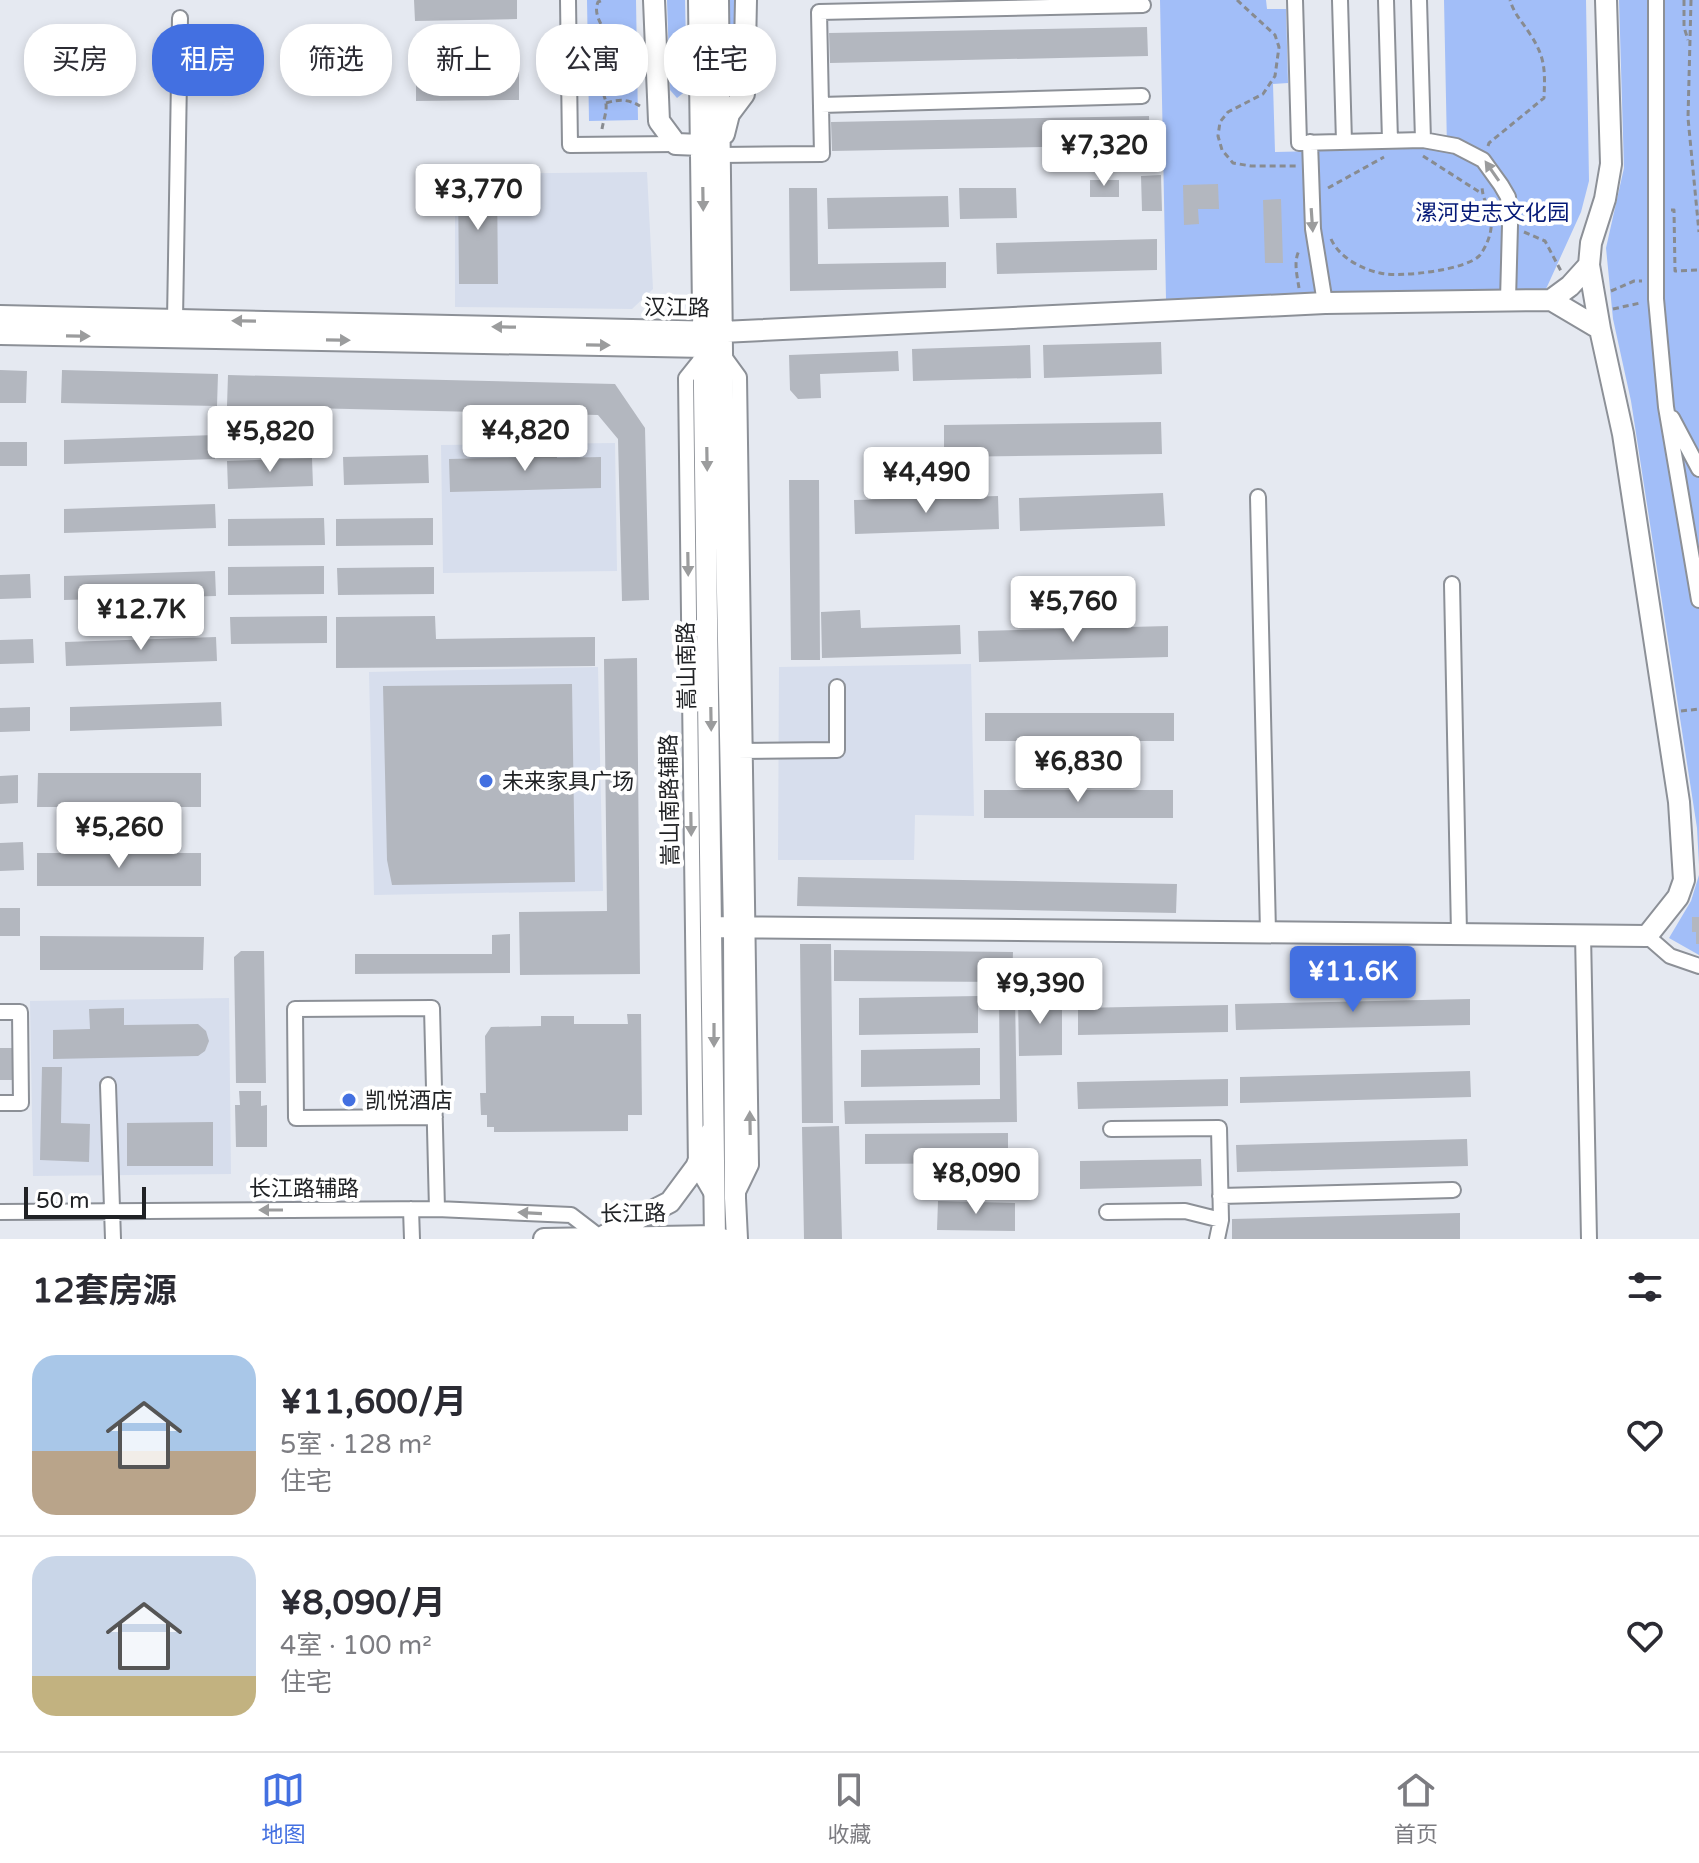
<!DOCTYPE html>
<html lang="zh">
<meta charset="utf-8">
<style>
:root{--surface:#fff;--page:#f2f2f3;--text:#2b2b33;--muted:#7c7c81;--line:#e1e1e2;--accent:#4370e1}
body{margin:0;font-family:"Varela Round","Noto Sans SC",sans-serif;background:var(--page);color:var(--text);height:100vh;display:flex;flex-direction:column;font-size:30px;white-space:nowrap}
*{box-sizing:border-box;margin:0}
p{font-size:26px;color:var(--muted)}
.icon{flex:none;width:44px;height:44px;fill:none;stroke:currentColor;stroke-width:2;stroke-linecap:round;stroke-linejoin:round}
.map{position:relative;height:1239px;overflow:hidden}
.sheet{display:flex;flex-direction:column;background:var(--surface);flex:1}
.sheet>*{flex:none}
.guide{position:absolute;left:24px;top:24px;width:800px;height:72px;display:flex;gap:16px}
.scale{position:absolute;left:24px;bottom:20px;width:122px;box-sizing:border-box;padding-left:8px;border:4px solid #202225;border-top:0;font-size:22px;line-height:28px;white-space:nowrap;color:#202225;-webkit-text-stroke:6px #fff;paint-order:stroke}
.price{position:absolute;translate:-50% -68px;padding:0 18px;border-radius:8px;background:#fff;color:#222;font-size:26px;line-height:52px;filter:drop-shadow(0 2px 4px #0008)}
.price::after{content:'';position:absolute;left:50%;top:48px;width:24px;height:18px;margin-left:-12px;background:inherit;clip-path:polygon(0 0,100% 0,50% 100%)}
.price.selected{background:var(--accent);color:#fff}
ul{padding:0;list-style:none}
li{display:flex;align-items:center;gap:24px;height:200px;padding:0 32px}
li+li{border-top:2px solid var(--line)}
li span{display:grid;place-items:center;flex:none;width:224px;height:160px;border-radius:24px;color:#555}
li>.icon{margin-inline-start:auto}
span .icon{width:96px;height:96px;fill:#fffc;stroke-width:1}
li b{font-size:34px}
h2{display:flex;justify-content:space-between;align-items:center;height:96px;padding:0 32px;font-size:34px}
.pill{padding:0 28px;border-radius:32px;background:var(--surface);box-shadow:0 4px 12px #0003;font-size:28px;line-height:72px}
.pill.selected{background:var(--accent);color:#fff}
.dock{display:flex;justify-content:space-around;align-items:center;height:112px;border-top:2px solid var(--line);background:var(--surface);font-size:22px;color:var(--muted)}
.dock a{display:grid;justify-items:center;gap:4px}
.dock .selected{color:var(--accent)}
.map>svg:first-child{display:block}
</style>
<div class="map">
<svg width="1699" height="1239" viewBox="0 0 1699 1239">
<rect width="100%" height="100%" fill="#e5e9f1"/>
<path fill="#d7deed" d="M 647,172 L 653,289 L 632,309 L 455,307 L 455,174 Z
M 615,443 L 617,571 L 443,573 L 441,445 Z
M 971,664 L 974,816 L 915,815 L 914,860 L 778,860 L 779,667 Z
M 598,667 L 603,891 L 374,895 L 369,672 Z
M 229,998 L 231,1174 L 33,1176 L 30,1001 Z"/>
<path fill="#a2bef8" d="M 587,0 L 636,0 L 638,120 L 589,121 Z
M 667,0 L 685,0 L 687,90 L 677,98 L 670,90 Z
M 728,0 L 735,0 L 736,85 L 732,92 L 728,90 Z
M 1160,0 L 1266,0 L 1267,9 L 1286,9 L 1288,83 L 1273,84 L 1275,152 L 1447,148 L 1444,0 L 1586,0 L 1589,181 L 1581,212 L 1546,289 L 1166,299 Z
M 1619,0 L 1699,0 L 1699,865 L 1697,828 L 1631,401 L 1613,319 L 1606,248 L 1624,168 Z
M 1699,875 L 1699,955 L 1669,938 L 1691,901 Z"/>
<path fill="#b3b7bf" d="M 414,0 L 517,0 L 517,19 L 415,21 Z
M 1147,27 L 1148,56 L 830,63 L 829,33 Z
M 519,72 L 519,100 L 416,101 L 416,74 Z
M 1149,116 L 1150,145 L 832,151 L 831,122 Z
M 1161,175 L 1162,211 L 1142,211 L 1141,176 Z
M 458,179 L 497,179 L 498,284 L 459,284 Z
M 1090,180 L 1119,180 L 1119,197 L 1090,197 Z
M 1218,184 L 1219,209 L 1198,209 L 1199,224 L 1184,225 L 1183,185 Z
M 789,188 L 817,188 L 818,264 L 946,262 L 946,288 L 790,291 Z
M 959,188 L 1016,188 L 1017,218 L 960,219 Z
M 948,196 L 949,227 L 828,229 L 827,198 Z
M 1281,199 L 1283,263 L 1265,263 L 1263,200 Z
M 1157,239 L 1157,270 L 997,274 L 996,243 Z
M 1161,342 L 1162,374 L 1044,378 L 1043,345 Z
M 1030,345 L 1031,378 L 913,381 L 912,349 Z
M 898,351 L 899,371 L 820,374 L 821,398 L 798,399 L 790,390 L 789,355 Z
M 0,370 L 27,371 L 26,403 L 0,403 Z
M 62,370 L 218,374 L 217,406 L 61,403 Z
M 228,375 L 615,384 L 645,428 L 649,600 L 622,601 L 618,439 L 598,415 L 227,406 Z
M 1161,422 L 1162,454 L 944,457 L 944,425 Z
M 215,435 L 215,459 L 64,464 L 64,440 Z
M 0,442 L 27,442 L 27,466 L 0,466 Z
M 557,448 L 557,458 L 601,457 L 601,488 L 450,492 L 449,459 L 531,457 L 531,449 Z
M 428,455 L 429,483 L 344,485 L 343,457 Z
M 312,458 L 313,486 L 228,489 L 227,461 Z
M 789,480 L 819,480 L 820,660 L 791,660 Z
M 1163,493 L 1165,526 L 1020,531 L 1019,498 Z
M 998,496 L 999,529 L 855,534 L 854,500 Z
M 215,504 L 216,528 L 64,533 L 64,509 Z
M 324,518 L 325,545 L 228,546 L 228,519 Z
M 433,518 L 433,545 L 336,546 L 336,519 Z
M 324,566 L 324,594 L 228,595 L 228,567 Z
M 434,567 L 434,594 L 338,595 L 337,568 Z
M 215,571 L 216,596 L 64,600 L 64,576 Z
M 30,574 L 31,598 L 0,599 L 0,575 Z
M 860,610 L 861,628 L 960,625 L 961,654 L 822,658 L 821,612 Z
M 327,616 L 327,643 L 231,644 L 230,617 Z
M 435,616 L 436,639 L 595,637 L 595,666 L 336,668 L 336,617 Z
M 1168,626 L 1168,657 L 979,662 L 978,631 Z
M 216,637 L 217,661 L 66,666 L 65,642 Z
M 33,639 L 34,663 L 0,664 L 0,640 Z
M 637,658 L 640,974 L 520,975 L 519,912 L 607,911 L 604,659 Z
M 572,684 L 575,882 L 392,885 L 387,860 L 383,686 Z
M 221,702 L 222,726 L 70,731 L 70,707 Z
M 30,707 L 30,731 L 0,732 L 0,708 Z
M 985,713 L 1174,713 L 1174,741 L 985,741 Z
M 38,773 L 201,773 L 201,807 L 37,807 Z
M 18,775 L 18,803 L 0,804 L 0,776 Z
M 984,790 L 1173,790 L 1173,818 L 984,818 Z
M 23,842 L 24,870 L 0,871 L 0,843 Z
M 37,853 L 201,853 L 201,886 L 37,886 Z
M 798,877 L 1177,884 L 1176,913 L 797,906 Z
M 0,908 L 20,908 L 20,936 L 0,936 Z
M 1692,917 L 1699,917 L 1699,944 L 1696,944 L 1696,932 L 1692,932 Z
M 510,934 L 510,973 L 355,974 L 355,954 L 492,954 L 492,935 Z
M 40,936 L 204,937 L 203,970 L 40,970 Z
M 800,944 L 831,944 L 833,1123 L 802,1123 Z
M 834,950 L 1013,952 L 1012,982 L 834,981 Z
M 241,951 L 264,951 L 266,1083 L 236,1083 L 234,957 Z
M 999,993 L 1015,993 L 1017,1122 L 845,1124 L 844,1101 L 1000,1099 Z
M 978,996 L 978,1033 L 859,1035 L 859,998 Z
M 1062,996 L 1062,1055 L 1019,1056 L 1018,997 Z
M 1470,999 L 1470,1025 L 1236,1030 L 1235,1004 Z
M 1228,1005 L 1228,1032 L 1078,1035 L 1078,1008 Z
M 124,1008 L 124,1025 L 198,1024 L 206,1031 L 209,1041 L 205,1051 L 198,1056 L 53,1059 L 53,1030 L 90,1029 L 89,1009 Z
M 627,1014 L 641,1014 L 642,1115 L 628,1115 L 628,1131 L 494,1132 L 494,1127 L 487,1127 L 487,1115 L 481,1115 L 480,1093 L 486,1093 L 485,1036 L 491,1027 L 541,1026 L 541,1016 L 574,1016 L 574,1024 L 628,1024 Z
M 0,1048 L 17,1048 L 17,1080 L 0,1080 Z
M 980,1048 L 980,1085 L 861,1087 L 861,1050 Z
M 42,1067 L 62,1067 L 61,1123 L 90,1124 L 89,1162 L 40,1160 Z
M 1470,1071 L 1471,1097 L 1240,1103 L 1240,1077 Z
M 1228,1079 L 1228,1106 L 1078,1109 L 1077,1082 Z
M 239,1091 L 261,1091 L 261,1106 L 267,1105 L 267,1147 L 236,1147 L 235,1105 L 240,1105 Z
M 213,1122 L 213,1166 L 127,1166 L 127,1123 Z
M 839,1126 L 842,1239 L 804,1239 L 802,1127 Z
M 1008,1133 L 1008,1163 L 865,1164 L 865,1134 Z
M 1467,1139 L 1468,1166 L 1237,1172 L 1236,1145 Z
M 1201,1159 L 1202,1186 L 1080,1189 L 1080,1161 Z
M 938,1201 L 1015,1203 L 1015,1231 L 937,1230 Z
M 1460,1213 L 1460,1239 L 1232,1239 L 1232,1219 Z"/>
<g fill="none" stroke-linecap="round" stroke-linejoin="round">
<g stroke="#8c9097" stroke-width="18">
<path id="street" d="M 568,0 L 570,145 L 676,144
M 1295,0 L 1299,143 L 1423,140 L 1419,0
M 1340,0 L 1344,142
M 1386,0 L 1390,140
M 1656,0 L 1656,299 L 1666,407 L 1699,600
M 821,105 L 1142,96
M 1423,140 L 1456,146 L 1483,160 L 1501,185 L 1508,197 L 1510,225 L 1508,300
M 1310,142 L 1313,229 L 1325,303
M 721,155 L 822,154 L 819,12 L 1143,5
M 175,320 L 180,18
M 706,353 L 686,378 L 696,1167 L 713,1196
M 723,355 L 739,377 L 751,1165 L 737,1194
M 1672,418 L 1699,469
M 1258,497 L 1268,932
M 1452,584 L 1459,933
M 735,751 L 837,750 L 837,687
M 1583,934 L 1589,1239
M 1647,936 L 1670,956 L 1699,966
M 0,1012 L 20,1012 L 21,1103 L 0,1103
M 108,1085 L 113,1239
M 435,1117 L 296,1118 L 295,1009 L 432,1008 L 437,1209
M 1111,1129 L 1219,1128 L 1221,1220 L 1217,1239
M 1220,1196 L 1453,1190
M 411,1209 L 412,1239
M 0,1212 L 437,1209 L 571,1215 L 601,1238
M 1107,1212 L 1185,1211 L 1221,1220"/>
</g>
<g stroke="#8c9097" stroke-width="24">
<path id="secondary" d="M 654,0 L 659,121 L 676,144 L 701,145
M 699,0 C 707,413 712,826 715,1239
M 718,0 L 722,352 L 734,927 L 735,1198 L 737,1239
M 724,134 L 729,114 L 744,94 L 746,0
M 1551,300 L 1600,329
M 0,316 L 722,332 L 1325,303 L 1551,300 L 1570,286 L 1589,265
M 0,334 L 706,347 L 713,340
M 713,927 L 1647,936 L 1678,897 L 1684,880 L 1679,802 L 1623,434 L 1600,329 L 1589,265 L 1591,243 L 1605,199 L 1611,164 L 1606,0
M 604,1236 L 670,1202 L 696,1167 L 711,1132
M 544,1239 L 715,1236 L 722,1239"/>
</g>
<path stroke="#888b90" stroke-width="3" stroke-dasharray="6 4" stroke-linecap="butt" d="M 1237,0 L 1275,35 L 1279,47 L 1275,76 L 1263,94 L 1228,112 L 1220,122 L 1218,136 L 1222,150 L 1233,163 L 1251,166 L 1296,166
M 1684,0 L 1684,27 L 1688,40
M 1691,0 L 1688,118 L 1699,232
M 583,37 L 593,37 L 610,45
M 606,103 C 619,99 628,99 640,106
M 602,129 C 603,122 607,112 606,104 C 605,93 597,85 600,73 C 603,63 611,55 609,43 C 606,28 592,17 598,2 L 603,0
M 1488,146 L 1489,143 L 1544,98 C 1545,72 1546,58 1530,34 C 1522,21 1515,16 1510,0
M 1423,156 L 1481,193
M 1328,188 L 1384,157
M 1671,210 L 1674,210 L 1675,271 L 1699,270
M 1524,232 L 1545,241 L 1561,271
M 1331,239 C 1339,257 1361,269 1380,273 C 1398,278 1468,270 1480,255 C 1488,244 1494,228 1490,215 C 1487,204 1482,197 1482,185
M 1299,288 C 1297,275 1293,260 1300,249
M 1611,291 L 1634,281 L 1642,281
M 1613,309 L 1640,303
M 1681,711 L 1699,709"/>
<use href="#street" stroke="#fff" stroke-width="14"/>
<use href="#secondary" stroke="#fff" stroke-width="20"/>
</g>
<defs><path id="oneway-solid" d="M-6-.8H1V-3.2L6.5 0L1 3.2V.8H-6Z" transform="scale(2)"/></defs>
<g fill="#9b9c9d">
<use href="#oneway-solid" transform="translate(1492 171) rotate(-125)"/>
<use href="#oneway-solid" transform="translate(703 199) rotate(89)"/>
<use href="#oneway-solid" transform="translate(1312 220) rotate(86)"/>
<use href="#oneway-solid" transform="translate(244 321) rotate(-179)"/>
<use href="#oneway-solid" transform="translate(504 327) rotate(-179)"/>
<use href="#oneway-solid" transform="translate(78 336) rotate(1)"/>
<use href="#oneway-solid" transform="translate(338 340) rotate(1)"/>
<use href="#oneway-solid" transform="translate(598 345) rotate(1)"/>
<use href="#oneway-solid" transform="translate(707 459) rotate(89)"/>
<use href="#oneway-solid" transform="translate(688 564) rotate(89)"/>
<use href="#oneway-solid" transform="translate(711 719) rotate(89)"/>
<use href="#oneway-solid" transform="translate(691 824) rotate(89)"/>
<use href="#oneway-solid" transform="translate(714 1035) rotate(90)"/>
<use href="#oneway-solid" transform="translate(750 1123) rotate(-91)"/>
<use href="#oneway-solid" transform="translate(271 1210) rotate(180)"/>
<use href="#oneway-solid" transform="translate(530 1213) rotate(-177)"/>
</g>
<g fill="#4370e1" stroke="#fff" stroke-width="3">
<circle cx="486" cy="781" r="8"/>
<circle cx="349" cy="1100" r="8"/>
</g>
<g text-anchor="middle" stroke-width="8" stroke-linejoin="round" paint-order="stroke">
<g font-size="22" fill="#051977" stroke="#fff">
<text x="1492" y="220">漯河史志文化园</text>
</g>
<g font-size="22" fill="#202225" stroke="#fff">
<text transform="translate(677 307) rotate(1)" y="8">汉江路</text>
<text transform="translate(686 666) rotate(-91)" y="8">嵩山南路</text>
<text transform="translate(669 800) rotate(-91)" y="8">嵩山南路辅路</text>
<text x="304" y="1196">长江路辅路</text>
<text transform="translate(633 1213) rotate(-1)" y="8">长江路</text>
</g>
<g font-size="22" fill="#202225" stroke="#fff" text-anchor="start">
<text x="502" y="789">未来家具广场</text>
<text x="365" y="1108">凯悦酒店</text>
</g>
</g>
</svg>
<div class="scale">50 m</div>
<b class="price" style="left:1104px;top:188px">¥7,320</b>
<b class="price" style="left:478px;top:232px">¥3,770</b>
<b class="price" style="left:525px;top:473px">¥4,820</b>
<b class="price" style="left:270px;top:474px">¥5,820</b>
<b class="price" style="left:926px;top:515px">¥4,490</b>
<b class="price" style="left:1073px;top:644px">¥5,760</b>
<b class="price" style="left:141px;top:652px">¥12.7K</b>
<b class="price" style="left:1078px;top:804px">¥6,830</b>
<b class="price" style="left:119px;top:870px">¥5,260</b>
<b class="price selected" style="left:1353px;top:1014px">¥11.6K</b>
<b class="price" style="left:1040px;top:1026px">¥9,390</b>
<b class="price" style="left:976px;top:1216px">¥8,090</b>
<div class="guide">
<a class="pill">买房</a>
<a class="pill selected">租房</a>
<a class="pill">筛选</a>
<a class="pill">新上</a>
<a class="pill">公寓</a>
<a class="pill">住宅</a>
</div>
</div>
<section class="sheet">
<h2>12套房源<svg class="icon" aria-label="filters" viewBox="0 0 24 24"><path d="M4 7h16M4 17h16"/><circle cx="9" cy="7" r="2"/><circle cx="15" cy="17" r="2"/></svg></h2>
<ul>
<li><span style="background:linear-gradient(#a9c7e8 60%,#b9a48a 0)"><svg class="icon" aria-label="home" viewBox="0 0 24 24"><path d="M3 11l9-7 9 7M6 9v11h12V9"/></svg></span><div><b>¥11,600/月</b><p>5室 · 128 m²</p><p>住宅</p></div><svg class="icon" aria-label="heart" viewBox="0 0 24 24"><path d="M12 20l-8-8c-3-5 5-10 8-4 3-6 11-1 8 4z"/></svg></li>
<li><span style="background:linear-gradient(#c9d6e8 75%,#c2b280 0)"><svg class="icon" aria-label="home" viewBox="0 0 24 24"><path d="M3 11l9-7 9 7M6 9v11h12V9"/></svg></span><div><b>¥8,090/月</b><p>4室 · 100 m²</p><p>住宅</p></div><svg class="icon" aria-label="heart" viewBox="0 0 24 24"><path d="M12 20l-8-8c-3-5 5-10 8-4 3-6 11-1 8 4z"/></svg></li>
</ul>
</section>
<nav class="dock">
<a class="selected"><svg class="icon" aria-label="map" viewBox="0 0 24 24"><path d="M3 6l6-2 6 2 6-2v14l-6 2-6-2-6 2zM9 4v14M15 6v14"/></svg>地图</a>
<a><svg class="icon" aria-label="saved" viewBox="0 0 24 24"><path d="M7 4h10v16l-5-4-5 4z"/></svg>收藏</a>
<a><svg class="icon" aria-label="home" viewBox="0 0 24 24"><path d="M3 11l9-7 9 7M6 9v11h12V9"/></svg>首页</a>
</nav>
